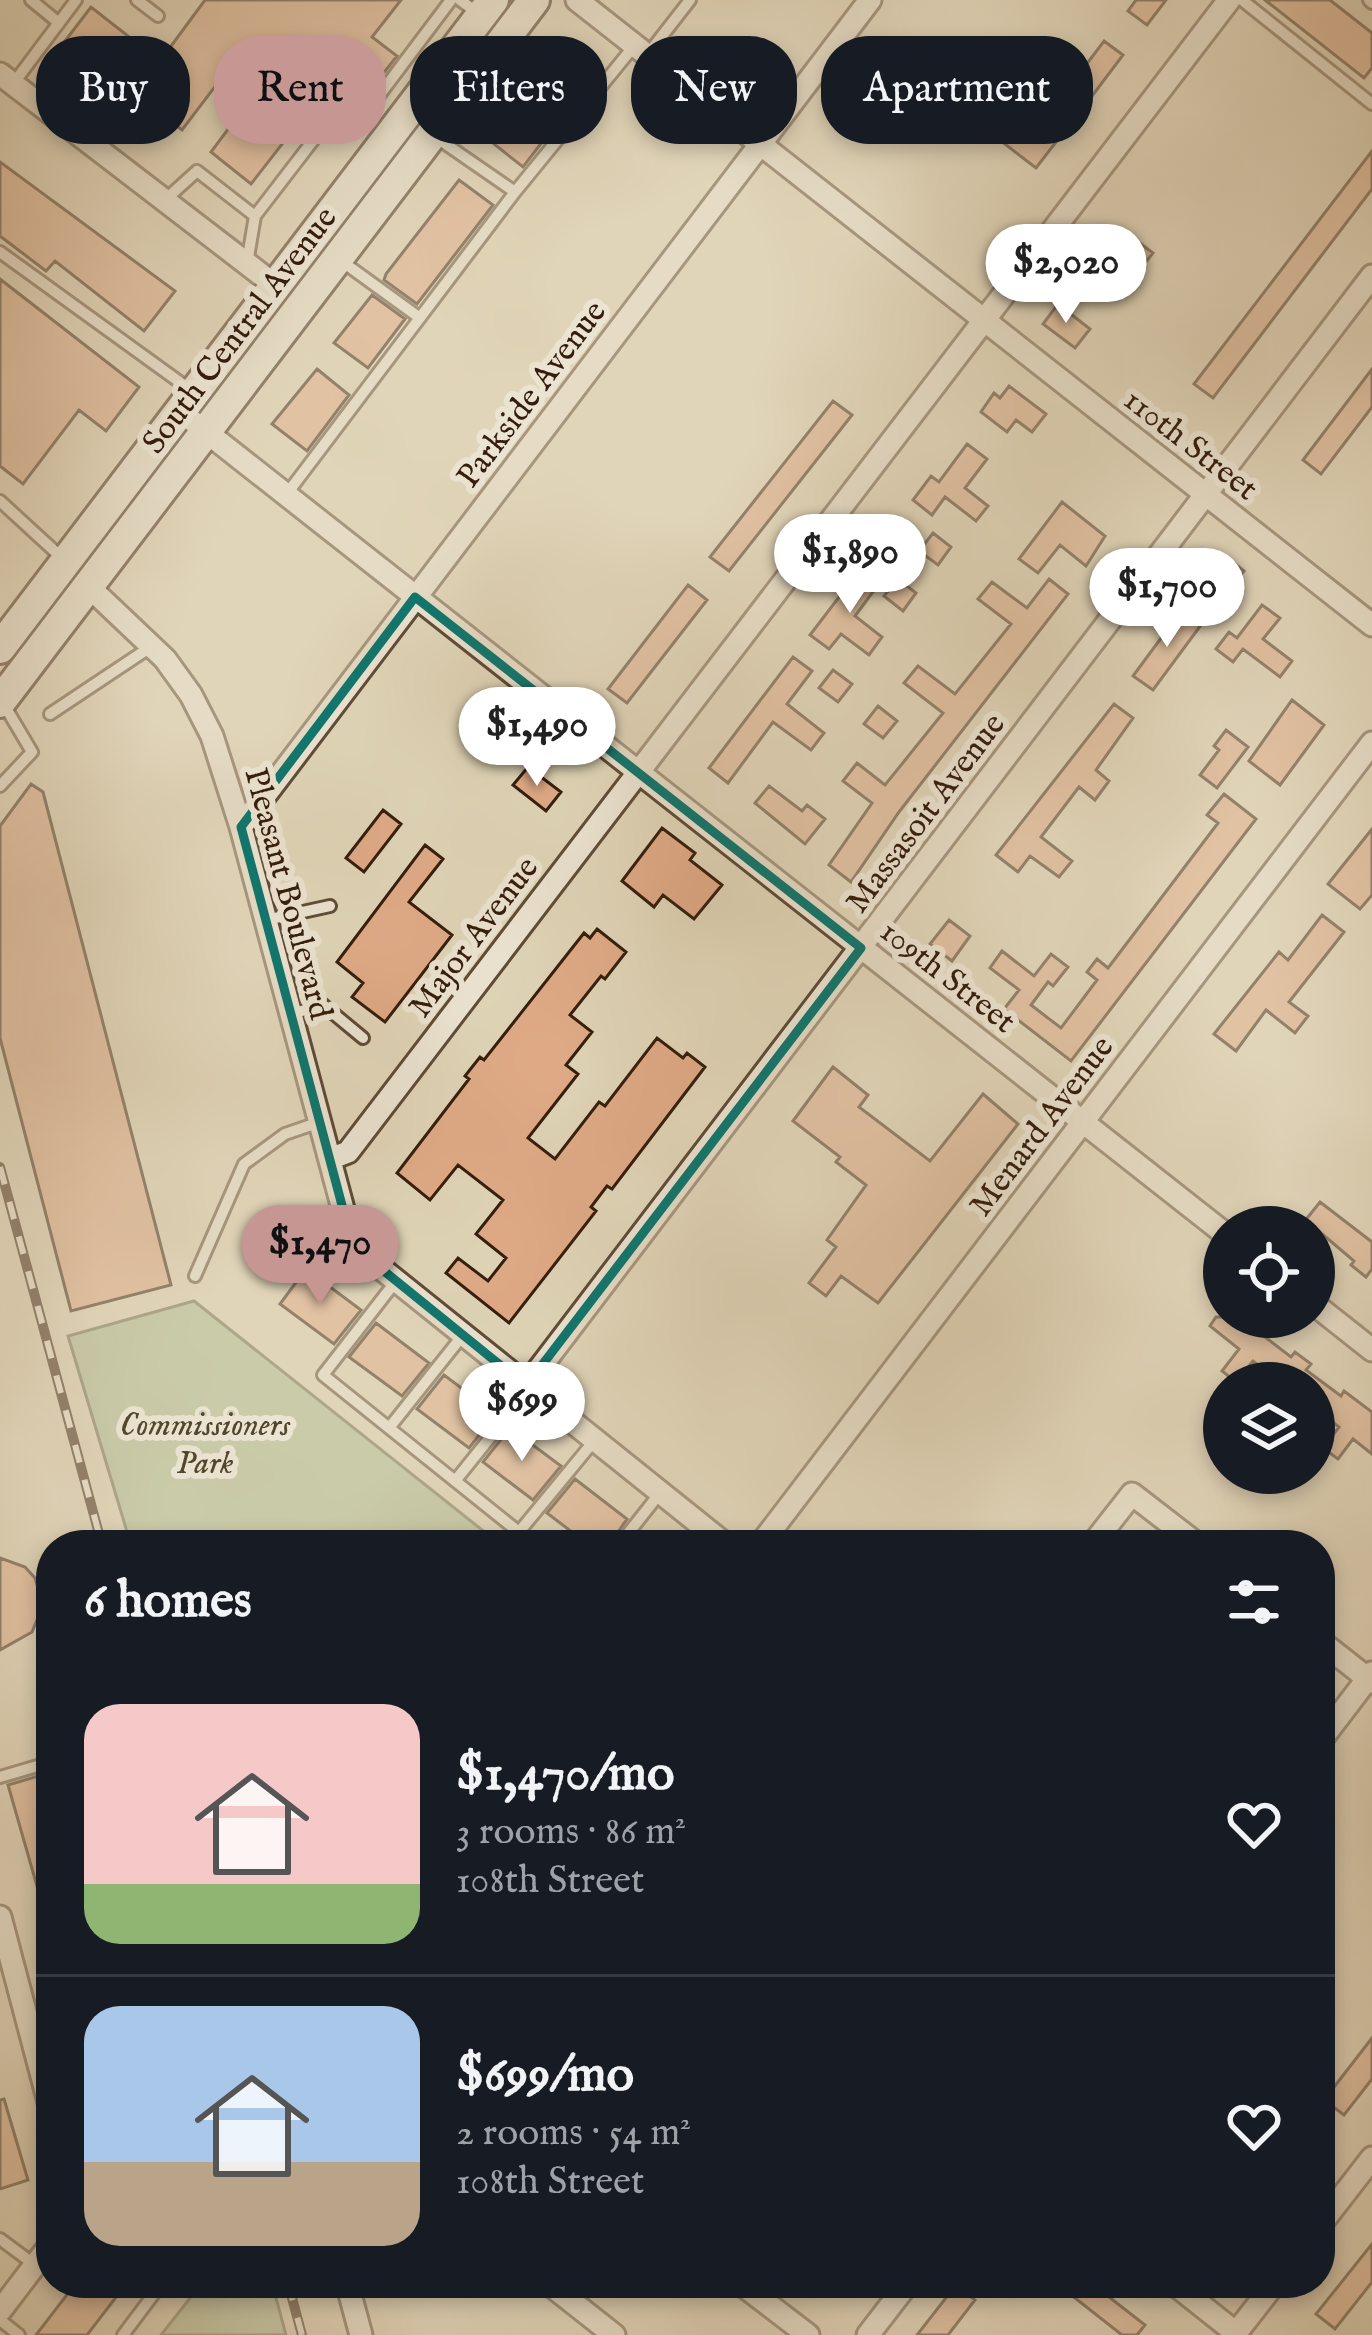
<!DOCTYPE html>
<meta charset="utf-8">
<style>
:root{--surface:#171b24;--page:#242831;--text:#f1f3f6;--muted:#9ea1a6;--line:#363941;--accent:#c59692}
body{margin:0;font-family:"IM FELL English",serif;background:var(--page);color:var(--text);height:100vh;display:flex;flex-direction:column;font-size:45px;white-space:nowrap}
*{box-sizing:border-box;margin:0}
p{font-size:39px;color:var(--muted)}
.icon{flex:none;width:66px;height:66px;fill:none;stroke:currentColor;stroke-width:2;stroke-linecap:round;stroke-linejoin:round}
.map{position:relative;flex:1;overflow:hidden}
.panel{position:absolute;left:36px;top:1530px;width:1299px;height:768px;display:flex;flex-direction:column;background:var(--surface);border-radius:48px;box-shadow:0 6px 18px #0003}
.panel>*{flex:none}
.hud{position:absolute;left:36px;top:36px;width:1302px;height:108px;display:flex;gap:24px}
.fabs{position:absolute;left:1203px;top:1206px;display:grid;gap:24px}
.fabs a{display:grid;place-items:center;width:132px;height:132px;border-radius:50%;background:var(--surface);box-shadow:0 6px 18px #0003;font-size:60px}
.price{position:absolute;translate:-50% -102px;padding:0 27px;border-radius:42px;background:#fff;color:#222;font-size:39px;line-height:78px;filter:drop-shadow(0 3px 6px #0008)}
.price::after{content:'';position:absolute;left:50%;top:72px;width:36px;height:27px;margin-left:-18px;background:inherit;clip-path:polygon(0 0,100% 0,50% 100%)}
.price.on{background:var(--accent);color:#111}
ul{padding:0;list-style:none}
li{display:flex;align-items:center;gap:36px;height:300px;padding:0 48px}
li+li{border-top:3px solid var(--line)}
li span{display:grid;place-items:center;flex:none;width:336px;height:240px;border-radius:36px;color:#555}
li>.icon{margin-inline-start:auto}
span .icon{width:144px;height:144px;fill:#fffc;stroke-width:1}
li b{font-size:51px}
h2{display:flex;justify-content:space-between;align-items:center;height:144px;padding:0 48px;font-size:51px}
.pill{padding:0 42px;border-radius:48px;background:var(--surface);box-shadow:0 6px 18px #0003;font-size:42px;line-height:108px}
.pill.on{background:var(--accent);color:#111}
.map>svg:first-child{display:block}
</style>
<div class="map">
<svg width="1372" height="2335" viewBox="0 0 1372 2335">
<rect width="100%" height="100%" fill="#e1d6b9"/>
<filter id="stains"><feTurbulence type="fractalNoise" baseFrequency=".00167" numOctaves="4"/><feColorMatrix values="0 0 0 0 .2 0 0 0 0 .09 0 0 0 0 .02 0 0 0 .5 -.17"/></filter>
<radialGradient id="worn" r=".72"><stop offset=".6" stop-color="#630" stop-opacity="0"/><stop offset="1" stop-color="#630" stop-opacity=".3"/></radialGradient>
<path fill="#adbf94" stroke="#706e50" stroke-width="3" d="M 194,1301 L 501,1545 L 131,1545 L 68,1336 Z
M 202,2283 L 272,2283 L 286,2335 L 161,2335 Z"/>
<path fill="#e1ab88" stroke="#341d0c" stroke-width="3" d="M 205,0 L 401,0 L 372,37 L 397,56 L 364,98 L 335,76 L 251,184 L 211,152 L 270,73 L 242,51 L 182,130 L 65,41 L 91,7 L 160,61 Z
M 1136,0 L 1166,0 L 1147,25 L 1128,11 Z
M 1265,0 L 1330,0 L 1372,33 L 1372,68 L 1364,78 Z
M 1104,41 L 1123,55 L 1080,112 L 1061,98 Z
M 561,46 L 596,72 L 523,167 L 489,140 Z
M 1012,126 L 1030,139 L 1038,129 L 1056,142 L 1036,168 L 1001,141 Z
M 1372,151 L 1372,189 L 1213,398 L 1194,384 Z
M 0,162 L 175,291 L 144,331 L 55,261 L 46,271 L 0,236 Z
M 459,180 L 493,205 L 417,304 L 384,280 L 386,274 Z
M 1121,229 L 1153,253 L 1117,298 L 1085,273 Z
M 0,279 L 139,387 L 106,431 L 79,410 L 23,484 L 0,466 Z
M 372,295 L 405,319 L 368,368 L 334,343 Z
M 1058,304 L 1090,329 L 1075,348 L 1043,324 Z
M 317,369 L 349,395 L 307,451 L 272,424 Z
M 1372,369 L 1372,407 L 1321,474 L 1303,460 Z
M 1009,386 L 1046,414 L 1032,432 L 1016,420 L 1007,432 L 981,412 L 994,393 L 1000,398 Z
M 833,401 L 852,415 L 729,571 L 710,557 Z
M 967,444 L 987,459 L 965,488 L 988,506 L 976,521 L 945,497 L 932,515 L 913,500 L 931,476 L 939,482 Z
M 1062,502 L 1105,536 L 1086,566 L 1060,545 L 1038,573 L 1019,559 Z
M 933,533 L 951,547 L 938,565 L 919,551 Z
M 1225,556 L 1244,571 L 1226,594 L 1207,580 Z
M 862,567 L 881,581 L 855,616 L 882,637 L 869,655 L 841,634 L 829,649 L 810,635 Z
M 898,579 L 916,593 L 903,611 L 884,596 Z
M 1049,579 L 1068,594 L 899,812 L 851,882 L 829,865 L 872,803 L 843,781 L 857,763 L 885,785 L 943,713 L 904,683 L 918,666 L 955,694 L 1011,624 L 978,599 L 992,582 L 1027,608 Z
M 688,585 L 707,600 L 627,703 L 608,689 Z
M 1262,605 L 1280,618 L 1263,639 L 1292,661 L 1280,677 L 1243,649 L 1233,662 L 1216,649 L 1229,632 L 1237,638 Z
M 1181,611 L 1201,625 L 1153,690 L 1133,676 Z
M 793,657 L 812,671 L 787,704 L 824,733 L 811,750 L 773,722 L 728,783 L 709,768 Z
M 833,670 L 852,684 L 838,702 L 819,688 Z
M 1292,700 L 1324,725 L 1280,785 L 1249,761 Z
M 1114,704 L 1133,718 L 1096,770 L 1109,781 L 1095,800 L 1079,787 L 1041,837 L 1072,861 L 1059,877 L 1030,856 L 1018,872 L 996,855 Z
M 878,706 L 897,721 L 883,738 L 864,724 Z
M 1226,730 L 1248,747 L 1217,788 L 1200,775 L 1219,750 L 1214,746 Z
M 528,767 L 561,792 L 546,811 L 513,785 Z
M 31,784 L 43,792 L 171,1285 L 71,1311 L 0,1038 L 0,826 Z
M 769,786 L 802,811 L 807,805 L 825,819 L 805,844 L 755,803 Z
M 1224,794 L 1256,819 L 1071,1061 L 1004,1009 L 1019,990 L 990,968 L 1002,951 L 1034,976 L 1051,954 L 1068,967 L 1053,986 L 1048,982 L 1031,1005 L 1061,1028 L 1097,980 L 1087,972 L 1097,959 L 1108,968 L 1218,823 L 1207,815 Z
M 383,810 L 401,824 L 364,872 L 346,858 Z
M 662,828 L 695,853 L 690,860 L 722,885 L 694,919 L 663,895 L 654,907 L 622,881 Z
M 1372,829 L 1372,895 L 1360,909 L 1328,884 Z
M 425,845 L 443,859 L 409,902 L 452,935 L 385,1022 L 352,997 L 363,983 L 337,962 Z
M 1322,915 L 1344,932 L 1289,1002 L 1308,1016 L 1295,1033 L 1266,1010 L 1236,1051 L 1214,1034 L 1279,952 L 1288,960 Z
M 949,920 L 970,936 L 952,961 L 930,944 Z
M 597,929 L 626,952 L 605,979 L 601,976 L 570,1015 L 592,1032 L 566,1065 L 578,1074 L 528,1138 L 555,1159 L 599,1102 L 605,1106 L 657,1038 L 683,1058 L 687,1053 L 705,1067 L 612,1189 L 607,1186 L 591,1207 L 596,1211 L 509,1323 L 446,1273 L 458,1258 L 488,1281 L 506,1258 L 476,1234 L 503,1200 L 458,1165 L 430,1200 L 397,1173 L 469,1079 L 465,1076 L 480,1057 L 484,1060 L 584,933 L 590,938 Z
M 833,1067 L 868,1095 L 859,1107 L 930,1161 L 983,1094 L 1018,1124 L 878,1303 L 841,1276 L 826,1296 L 809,1283 L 836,1247 L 827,1240 L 866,1185 L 836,1162 L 840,1157 L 793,1121 Z
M 1320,1202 L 1372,1242 L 1372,1269 L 1366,1277 L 1351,1265 L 1354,1261 L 1314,1227 L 1300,1227 Z
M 306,1269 L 361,1310 L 334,1344 L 280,1304 Z
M 1216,1317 L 1251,1317 L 1261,1325 L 1256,1330 L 1291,1357 L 1295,1352 L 1311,1364 L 1306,1370 L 1341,1396 L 1344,1391 L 1372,1412 L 1372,1454 L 1353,1439 L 1338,1459 L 1323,1448 L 1339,1427 L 1314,1408 L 1314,1383 L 1282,1383 L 1253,1361 L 1236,1382 L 1222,1371 L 1239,1349 L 1210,1326 Z
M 376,1323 L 429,1363 L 402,1396 L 349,1357 Z
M 444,1375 L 496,1414 L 469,1448 L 417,1409 Z
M 510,1428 L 561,1466 L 533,1500 L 483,1462 Z
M 575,1479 L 627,1519 L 609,1545 L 589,1545 L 547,1513 Z
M 0,1558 L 25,1567 L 35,1578 L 43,1605 L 32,1632 L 0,1650 Z
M 45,1774 L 51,1793 L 51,1921 L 47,1921 L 8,1785 Z
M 1372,2038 L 1372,2079 L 1344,2115 L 1324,2100 Z
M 4,2099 L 28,2180 L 0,2189 L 0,2100 Z
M 1372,2244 L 1372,2282 L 1335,2329 L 1316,2314 Z
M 76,2283 L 127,2283 L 87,2335 L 36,2335 Z
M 1056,2283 L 1091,2283 L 1145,2325 L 1137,2335 L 1122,2335 Z
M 956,2285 L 975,2300 L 948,2335 L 917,2335 Z"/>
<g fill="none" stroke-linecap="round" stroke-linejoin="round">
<g stroke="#5f4b37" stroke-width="16">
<path id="lane" d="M 31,0 L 59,23
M 137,0 L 158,16
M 460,0 L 479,14
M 1242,0 L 1372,104
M 1369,0 L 1372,3
M 648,54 L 690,0
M 13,84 L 76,0
M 375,101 L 451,0
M 515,192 L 634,46
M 165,200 L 197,171 L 255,216 L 247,263
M 255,216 L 338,108
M 0,252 L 192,391
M 340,260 L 420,318
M 286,495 L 515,192 L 434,136
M 0,501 L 61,557
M 50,714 L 152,646
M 0,786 L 32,752 L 3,703
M 266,920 L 330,906
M 290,1015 L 322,1004 L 363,1038
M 195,1276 L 244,1164 L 285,1134 L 320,1122
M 396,1281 L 323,1375 L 535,1545
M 389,1428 L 463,1335
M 455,1481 L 529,1389
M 519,1532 L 594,1441
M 619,1545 L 660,1493
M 0,1777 L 51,1762
M 0,2239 L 35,2265
M 0,2320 L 19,2335
M 123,2335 L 162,2283"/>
</g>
<g stroke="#5f4b37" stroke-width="27">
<path id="street" d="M 577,0 L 1372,625
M 0,74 L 276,286
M 195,423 L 1224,1233
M 88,586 L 165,659 L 191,695 L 212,736 L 241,827 L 347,1224 L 363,1254 L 726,1545
M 241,827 L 870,0
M 330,1159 L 348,1152 L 1229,0
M 1314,1304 L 1372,1350
M 526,1386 L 1372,276
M 760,1545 L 1372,743
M 1092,1545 L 1132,1494 L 1198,1545
M 1320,1641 L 1372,1682
M 1320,1741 L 1372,1673
M 0,1917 L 51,2110
M 1320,2225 L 1372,2158
M 347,2283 L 361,2335
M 548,2283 L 614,2335
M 740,2283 L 808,2335
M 1173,2283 L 1236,2333 L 1275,2283
M 0,2311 L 51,2244
M 868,2335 L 908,2283"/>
</g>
<g stroke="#341d0c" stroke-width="36">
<path id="secondary" d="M 0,648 L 493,0
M 0,702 L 534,0"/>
</g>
<use href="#lane" stroke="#ece4d2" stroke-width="10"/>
<use href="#street" stroke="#ece4d2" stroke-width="21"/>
<use href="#secondary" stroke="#ece4d2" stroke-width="30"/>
<g stroke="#341d0c" stroke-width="10">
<path id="rail" d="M 0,1167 L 102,1545
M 288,2283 L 302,2335"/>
</g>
<use href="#rail" stroke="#ece4d2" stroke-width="6" stroke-dasharray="18" stroke-linecap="butt"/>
</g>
<path d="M0 0H1372V2335H0ZM 415,597 L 861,948 L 526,1386 L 363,1254 L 347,1224 L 241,827 Z" fill="#e1d6b9" fill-opacity=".55" fill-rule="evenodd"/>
<path fill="none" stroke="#0f766e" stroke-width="9" stroke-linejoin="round" d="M 415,597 L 861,948 L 526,1386 L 363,1254 L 347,1224 L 241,827 Z"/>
<g text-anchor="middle" stroke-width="12" stroke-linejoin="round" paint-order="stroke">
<g font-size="33" fill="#341d0c" stroke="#ece4d2">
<text transform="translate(238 329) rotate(-53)" y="12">South Central Avenue</text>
<text transform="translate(530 393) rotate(-53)" y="12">Parkside Avenue</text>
<text transform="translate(1192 443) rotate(38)" y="12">110th Street</text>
<text transform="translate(924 812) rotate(-53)" y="12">Massasoit Avenue</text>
<text transform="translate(290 893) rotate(75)" y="12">Pleasant Boulevard</text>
<text transform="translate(472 936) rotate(-53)" y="12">Major Avenue</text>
<text transform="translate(949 975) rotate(38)" y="12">109th Street</text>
<text transform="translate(1040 1125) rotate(-53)" y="12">Menard Avenue</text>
</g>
<g font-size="33" font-style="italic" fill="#52462e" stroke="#ece4d2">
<text x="205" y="1435">Commissioners<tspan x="205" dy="38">Park</tspan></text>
</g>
</g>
<rect width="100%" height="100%" filter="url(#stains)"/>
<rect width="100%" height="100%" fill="url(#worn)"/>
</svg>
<div class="fabs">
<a><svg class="icon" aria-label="locate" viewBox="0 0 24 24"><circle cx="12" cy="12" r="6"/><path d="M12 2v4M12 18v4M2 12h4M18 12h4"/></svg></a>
<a><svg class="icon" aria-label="layers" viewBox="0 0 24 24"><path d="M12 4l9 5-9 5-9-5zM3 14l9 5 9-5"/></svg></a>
</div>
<b class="price" style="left:1066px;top:326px">$2,020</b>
<b class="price" style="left:850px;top:616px">$1,890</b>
<b class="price" style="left:1167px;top:650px">$1,700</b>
<b class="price" style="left:537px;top:789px">$1,490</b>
<b class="price on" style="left:320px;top:1307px">$1,470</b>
<b class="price" style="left:522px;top:1464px">$699</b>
<div class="hud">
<a class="pill">Buy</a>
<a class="pill on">Rent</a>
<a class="pill">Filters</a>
<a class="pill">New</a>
<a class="pill">Apartment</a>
</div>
<section class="panel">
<h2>6 homes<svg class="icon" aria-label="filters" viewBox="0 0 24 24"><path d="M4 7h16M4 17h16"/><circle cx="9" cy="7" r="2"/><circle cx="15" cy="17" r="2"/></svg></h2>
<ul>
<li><span style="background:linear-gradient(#f6c9c9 75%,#8fb573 0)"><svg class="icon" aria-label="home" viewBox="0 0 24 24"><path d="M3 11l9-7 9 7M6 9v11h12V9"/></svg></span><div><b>$1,470/mo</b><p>3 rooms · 86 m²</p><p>108th Street</p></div><svg class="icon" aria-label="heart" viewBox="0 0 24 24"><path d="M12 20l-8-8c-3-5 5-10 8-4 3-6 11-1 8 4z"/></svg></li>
<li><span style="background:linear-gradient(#a9c7e8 65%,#b9a48a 0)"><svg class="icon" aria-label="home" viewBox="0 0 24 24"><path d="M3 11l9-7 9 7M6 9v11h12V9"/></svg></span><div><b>$699/mo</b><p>2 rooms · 54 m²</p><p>108th Street</p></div><svg class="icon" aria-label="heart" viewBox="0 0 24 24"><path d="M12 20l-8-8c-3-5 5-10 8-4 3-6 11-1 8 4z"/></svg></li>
</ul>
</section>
</div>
